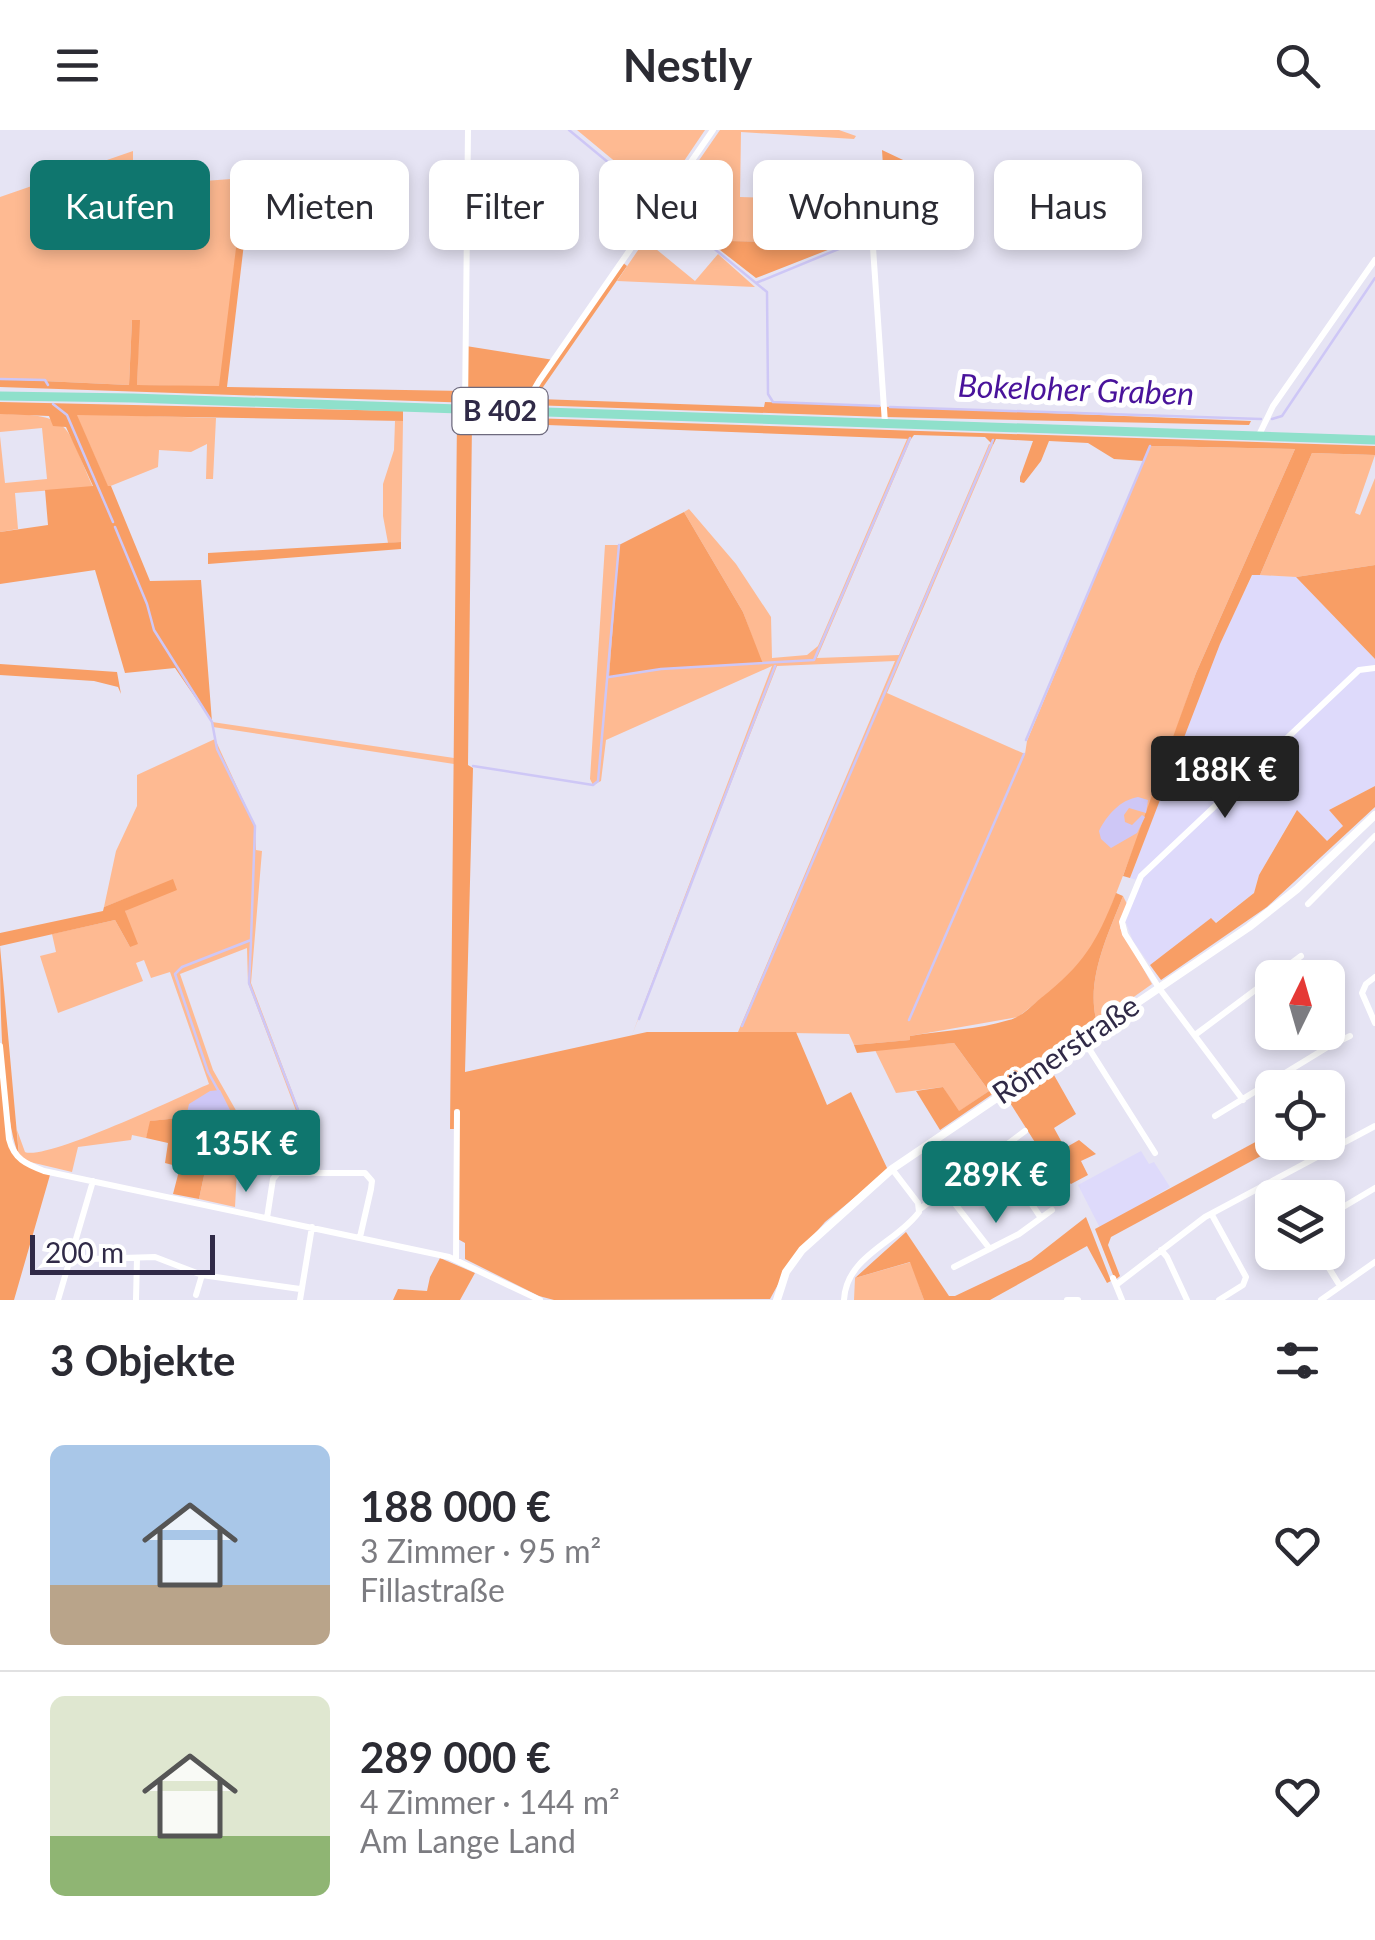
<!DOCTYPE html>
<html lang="de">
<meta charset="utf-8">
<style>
:root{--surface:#fff;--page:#f7f7f7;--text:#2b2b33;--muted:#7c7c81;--line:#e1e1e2;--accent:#0f766e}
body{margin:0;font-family:Lato,sans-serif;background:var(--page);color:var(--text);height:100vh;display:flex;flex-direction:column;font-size:38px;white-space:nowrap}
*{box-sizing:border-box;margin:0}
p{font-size:32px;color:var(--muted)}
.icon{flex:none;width:55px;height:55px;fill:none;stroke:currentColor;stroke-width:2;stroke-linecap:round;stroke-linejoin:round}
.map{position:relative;height:1170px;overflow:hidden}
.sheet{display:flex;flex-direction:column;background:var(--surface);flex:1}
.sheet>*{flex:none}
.guide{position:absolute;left:30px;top:30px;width:1315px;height:90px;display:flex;gap:20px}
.needle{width:65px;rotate:5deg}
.fabs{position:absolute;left:1255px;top:830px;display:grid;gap:20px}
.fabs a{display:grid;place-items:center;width:90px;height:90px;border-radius:15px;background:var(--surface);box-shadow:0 5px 15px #0003;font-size:50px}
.scale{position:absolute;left:30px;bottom:25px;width:185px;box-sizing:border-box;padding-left:10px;border:5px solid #302a47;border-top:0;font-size:28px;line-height:35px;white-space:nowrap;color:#302a47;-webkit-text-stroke:8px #fff;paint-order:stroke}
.price{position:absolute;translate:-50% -85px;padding:0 22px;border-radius:10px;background:var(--accent);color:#fff;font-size:32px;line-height:65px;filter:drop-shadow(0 2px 5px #0008)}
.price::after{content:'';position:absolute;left:50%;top:60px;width:30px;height:22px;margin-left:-15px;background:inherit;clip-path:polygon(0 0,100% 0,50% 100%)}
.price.active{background:#222;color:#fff}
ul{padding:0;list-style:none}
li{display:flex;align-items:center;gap:30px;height:250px;padding:0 50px}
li+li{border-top:2px solid var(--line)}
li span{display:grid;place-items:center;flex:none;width:280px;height:200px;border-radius:15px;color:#555}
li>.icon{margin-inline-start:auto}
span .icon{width:120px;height:120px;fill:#fffc;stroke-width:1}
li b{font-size:42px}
h2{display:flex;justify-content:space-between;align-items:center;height:120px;padding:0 50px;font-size:42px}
.tag{padding:0 35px;border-radius:15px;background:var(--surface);box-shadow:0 5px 15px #0003;font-size:35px;line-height:90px}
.tag.active{background:var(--accent);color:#fff}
header{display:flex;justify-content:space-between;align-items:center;height:130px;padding:0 50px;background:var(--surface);font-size:45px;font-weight:700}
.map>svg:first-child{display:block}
</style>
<header><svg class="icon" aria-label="menu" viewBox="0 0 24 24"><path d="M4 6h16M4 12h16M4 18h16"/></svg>Nestly<svg class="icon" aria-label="search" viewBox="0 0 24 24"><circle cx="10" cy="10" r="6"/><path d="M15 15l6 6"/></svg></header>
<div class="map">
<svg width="1375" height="1170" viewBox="0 0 1375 1170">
<rect width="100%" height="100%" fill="#e6e4f4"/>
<path fill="#dedafb" d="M 1253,444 L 1296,447 L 1375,529 L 1375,656 L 1329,680 L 1343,696 L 1326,712 L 1296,681 L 1259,745 L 1254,763 L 1215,793 L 1210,789 L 1150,835 L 1133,811 L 1125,790 L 1140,751 L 1130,748 L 1219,514 Z
M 1141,1021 L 1149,1034 L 1154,1032 L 1170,1057 L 1100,1098 L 1078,1055 Z"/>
<path fill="#feba92" d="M 577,0 L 705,0 L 659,68 Z
M 720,0 L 839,0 L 856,6 L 854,9 L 741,2 L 740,67 L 773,68 L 774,112 L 729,111 L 720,120 L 702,106 L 719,84 L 682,55 Z
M 133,21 L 133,42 L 140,43 L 140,55 L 201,63 L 204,51 L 245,48 L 220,257 L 137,255 L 139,190 L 132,190 L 129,255 L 0,249 L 0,67 Z
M 645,110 L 695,151 L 718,124 L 755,157 L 617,151 Z
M 0,284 C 74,284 65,295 93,357 L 15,363 L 18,399 L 0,402 L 0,306 L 5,353 L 47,349 L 42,298 L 0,302 Z
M 76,284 L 216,288 L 213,349 L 206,349 L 207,314 L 191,322 L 159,320 L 158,337 L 108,357 Z
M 395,291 L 403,291 L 401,412 L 388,413 L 383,386 L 383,354 L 394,320 Z
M 907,309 L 911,309 L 817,528 L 899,525 L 989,314 L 993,315 L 887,563 L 1025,624 L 1027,611 L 1150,316 L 1295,319 L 1196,543 L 1149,678 L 1099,808 L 1072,844 L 1018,887 L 910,906 L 911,910 L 854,915 L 849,904 L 738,902 L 895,531 L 777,536 L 632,905 L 772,536 L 606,610 L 601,651 L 593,655 L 590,649 L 605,415 L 619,415 L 609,547 L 661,539 L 762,534 L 743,482 L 684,382 L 689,379 L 736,434 L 771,487 L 772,528 L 807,525 L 818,516 Z
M 1312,323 L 1375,325 L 1355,383 L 1360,385 L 1375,348 L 1375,435 L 1296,447 L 1260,445 Z
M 212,592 L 454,628 L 454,634 L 213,597 Z
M 215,609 L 255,696 L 256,720 L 262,721 L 251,853 L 301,985 L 298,986 L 248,853 L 247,818 L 180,844 L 213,940 L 246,998 L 226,998 L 235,992 L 187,983 L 188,987 L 151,991 L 146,1008 L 132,1005 L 131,1010 L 78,1017 L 72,1042 L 30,1032 L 19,1026 L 17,1000 L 25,1022 C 46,1031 181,966 209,954 L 170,842 L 151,848 L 144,830 L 136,833 L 143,851 L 58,883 L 40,826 L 56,822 L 52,804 L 115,790 L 130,817 L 125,781 L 173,750 L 104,777 L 116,721 L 137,676 L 137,645 Z
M 1123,766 L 1127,774 L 1120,798 L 1152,854 L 1097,893 C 1085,850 1108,805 1123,766 Z
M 954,913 L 989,961 L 958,982 L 943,957 L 896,963 L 875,920 Z
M 238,1022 L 235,1077 L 199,1069 L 205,1041 Z
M 911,1132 L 924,1170 L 854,1170 L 855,1148 Z"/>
<path fill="#f89e65" d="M 882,20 L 920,38 L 925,82 L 756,148 L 720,120 L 729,111 L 774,112 L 774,91 L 886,84 Z
M 245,45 L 252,46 L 227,257 L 465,261 L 466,216 L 554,230 L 622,132 L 627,136 L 541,260 L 539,269 L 764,277 L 765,272 L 1251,291 L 1249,295 L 885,287 L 0,257 L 0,249 L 129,255 L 132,190 L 140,190 L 137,255 L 219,256 Z
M 0,272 L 403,281 L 403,291 L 77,285 L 108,356 L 111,356 L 150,451 L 201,450 L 212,592 L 175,538 L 125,543 L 95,440 L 0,454 L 0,402 L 48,395 L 45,360 L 93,356 L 66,297 L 53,296 L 49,286 L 0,284 Z
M 472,286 L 1375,316 L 1375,325 L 1312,323 L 1260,445 L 1252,445 L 1220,514 L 1130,748 L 1123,746 L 1196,543 L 1295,319 L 1151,316 L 1144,331 L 1114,329 L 1088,313 L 1049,311 L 1041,331 L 1024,353 L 1020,352 L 1020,347 L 1033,311 L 996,309 L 993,315 L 985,307 L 914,305 L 911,309 L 472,292 L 468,635 L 473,638 L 465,942 L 647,902 L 796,902 L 827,975 L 851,962 L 888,1040 L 825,1092 L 791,1131 L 770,1169 L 554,1170 L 539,1166 L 465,1129 L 465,1113 L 456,1108 L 456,999 L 450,999 L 457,287 Z
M 684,382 L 743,482 L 763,534 L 661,539 L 609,547 L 619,415 Z
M 401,412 L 401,419 L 208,434 L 208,423 Z
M 1375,435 L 1375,529 L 1296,447 Z
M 0,534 L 117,542 L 121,564 L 118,557 L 94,551 L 0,545 Z
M 1375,656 L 1375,677 L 1267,777 L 1161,850 L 1150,835 L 1211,788 L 1216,793 L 1254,763 L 1259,745 L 1297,680 L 1327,711 L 1343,696 L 1329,680 Z
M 173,749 L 177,760 L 125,781 L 138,814 L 130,817 L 115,790 L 0,816 L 19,1026 C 0,977 0,861 0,803 L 103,781 L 104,777 Z
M 1116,763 L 1123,766 C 1108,805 1085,850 1097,893 L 940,1000 L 916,961 L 943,957 L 959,981 L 989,961 L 954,913 L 857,923 L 854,915 L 910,910 L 910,906 C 943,900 977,900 1009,890 C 1022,887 1031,876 1041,868 C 1083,835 1097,812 1116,763 Z
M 0,928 L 11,1021 L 50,1045 L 14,1170 L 0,1170 Z
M 1050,938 L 1076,984 L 1054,998 L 1065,1018 L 1079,1010 L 1096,1024 L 1081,1031 L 1088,1045 L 1071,1054 L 1050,1036 L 1007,968 Z
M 188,987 L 190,992 L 240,998 L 237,1042 L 205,1041 L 199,1069 L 173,1064 L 180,1037 L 165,1033 L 168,1013 L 146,1008 L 150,991 Z
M 1272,1003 L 1272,1012 L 1285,1013 L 1111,1107 L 1108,1115 L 1120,1146 L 1115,1150 L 1095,1099 Z
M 1086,1087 L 1111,1151 L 1107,1153 L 1087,1116 L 990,1170 L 924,1170 L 910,1132 L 855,1148 L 906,1102 L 949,1166 L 955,1166 L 1031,1130 Z
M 440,1128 L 475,1143 L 460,1170 L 393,1170 L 398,1159 L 427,1161 L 430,1147 Z"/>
<path fill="#cec7f6" d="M 1138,667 L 1148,670 L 1146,683 L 1129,678 L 1124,685 L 1125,692 L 1132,695 L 1142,685 L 1145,687 L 1137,703 L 1111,718 L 1101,709 L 1099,701 C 1107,685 1120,670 1138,667 Z
M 220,960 L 236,992 L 226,998 L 194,997 L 187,983 L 189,974 L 210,961 Z"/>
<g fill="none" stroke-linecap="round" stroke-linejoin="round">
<path stroke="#cec7f6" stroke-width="2.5" d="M 569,0 L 655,71
M 667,80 L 767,162 L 768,264 L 773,272 L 879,276
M 875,104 L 925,85
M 756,153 L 868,107
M 0,249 L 45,250 L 48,255
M 53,274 L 67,285 L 113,392
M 890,277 L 1261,289
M 1272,289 L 1282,286 L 1375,148
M 115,397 L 147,474 L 154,500 L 212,592 L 217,619 L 255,696 L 251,810 L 182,837 L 175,844 L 208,942 L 218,960
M 609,547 L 661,539 L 814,530 L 910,308
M 1026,610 L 1150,316
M 473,636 L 593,655 L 598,651 L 619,415
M 251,811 L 249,853 L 300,985
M 639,889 L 775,536
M 909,890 L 1024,624
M 742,896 L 993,310"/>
<path stroke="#fff" stroke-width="6" d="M 872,103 L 885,293
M 465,279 L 468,0
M 528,282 L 532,263 L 539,251 L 713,0
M 1259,305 L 1273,276 L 1375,130
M 1308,774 L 1375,706
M 1375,847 L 1366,854 L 1362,863 L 1375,893
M 1312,902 L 1321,921
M 1195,905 L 1301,826
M 1083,909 L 1155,1023
M 0,916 L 9,1009 C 14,1029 26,1034 44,1041 L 449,1127 L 540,1170
M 1243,970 L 1159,858 L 1125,804 L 1122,792 L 1141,746 L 1359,540 L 1375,538
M 1215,986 L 1331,915 L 1350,906
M 997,1022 L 1041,1088
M 263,1039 L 277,1042
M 1276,1051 L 1286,1068
M 945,1061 L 990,1119
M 920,1079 L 1025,1001
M 1212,1085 L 1246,1147 L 1243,1155 L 1219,1170
M 1328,1086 L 1375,1058
M 267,1088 L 273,1049 L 278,1043 L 365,1043 L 372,1051 L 371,1059 L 360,1107
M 1161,1120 L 1167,1127 L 1187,1170
M 1319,1122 L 1340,1156
M 71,1126 L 90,1129 L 155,1127 L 202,1145 L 300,1159
M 456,1129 L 457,982
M 954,1137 L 1019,1104 L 1052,1080
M 1113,1148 L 1122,1170
M 1116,1155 L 1205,1087 L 1375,996
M 196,1165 L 202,1145
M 58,1170 L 93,1051
M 136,1170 L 137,1128
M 300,1170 L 312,1097
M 844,1170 C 846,1126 896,1113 919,1082 L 918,1073 L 892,1039
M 1067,1170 L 1078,1170
M 1321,1170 L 1375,1132"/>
<path stroke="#fff" stroke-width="8" d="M 777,1170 L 786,1142 L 802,1120 L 892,1039 L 1249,797 L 1297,759 L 1375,685"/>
<path stroke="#8fe0cb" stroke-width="9" d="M 0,266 L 133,268 L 1375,310"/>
</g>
<g text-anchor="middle" stroke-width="10" stroke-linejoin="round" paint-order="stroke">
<rect fill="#fff" stroke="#6e6a7e" stroke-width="2.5" x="452.5" y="258" width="95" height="46" rx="8"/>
<g font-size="28" font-weight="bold" fill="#302a47">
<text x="500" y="291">B 402</text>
</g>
<g font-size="30" fill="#302a47" stroke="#fff">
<text transform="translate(1066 920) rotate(-34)" y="10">Römerstraße</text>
</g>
<g font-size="32" font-style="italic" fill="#49139b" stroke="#fff">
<text transform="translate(1076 260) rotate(2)" y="11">Bokeloher Graben</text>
</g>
</g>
</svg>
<div class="fabs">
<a><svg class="needle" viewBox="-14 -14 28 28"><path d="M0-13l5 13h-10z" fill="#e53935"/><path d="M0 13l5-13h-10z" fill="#7c7c81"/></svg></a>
<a><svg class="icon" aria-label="locate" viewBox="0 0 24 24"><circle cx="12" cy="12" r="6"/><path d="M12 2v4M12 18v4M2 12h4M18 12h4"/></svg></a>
<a><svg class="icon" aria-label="layers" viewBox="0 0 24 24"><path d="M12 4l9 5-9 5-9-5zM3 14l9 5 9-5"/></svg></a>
</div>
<div class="scale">200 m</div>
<b class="price active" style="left:1225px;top:691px">188K €</b>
<b class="price" style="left:246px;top:1065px">135K €</b>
<b class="price" style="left:996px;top:1096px">289K €</b>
<div class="guide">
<a class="tag active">Kaufen</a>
<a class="tag">Mieten</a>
<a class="tag">Filter</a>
<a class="tag">Neu</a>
<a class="tag">Wohnung</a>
<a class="tag">Haus</a>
</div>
</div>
<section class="sheet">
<h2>3 Objekte<svg class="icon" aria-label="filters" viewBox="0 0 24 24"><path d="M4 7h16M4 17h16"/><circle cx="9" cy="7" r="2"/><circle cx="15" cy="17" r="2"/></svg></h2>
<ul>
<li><span style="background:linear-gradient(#a9c7e8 70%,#b9a48a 0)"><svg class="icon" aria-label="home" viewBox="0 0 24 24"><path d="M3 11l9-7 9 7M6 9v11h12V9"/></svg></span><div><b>188 000 €</b><p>3 Zimmer · 95 m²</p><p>Fillastraße</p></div><svg class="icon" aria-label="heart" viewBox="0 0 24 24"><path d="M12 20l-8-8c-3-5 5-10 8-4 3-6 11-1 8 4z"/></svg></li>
<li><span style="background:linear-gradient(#dfe7d0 70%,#8fb573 0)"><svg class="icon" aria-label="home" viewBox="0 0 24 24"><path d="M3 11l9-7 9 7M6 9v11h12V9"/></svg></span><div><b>289 000 €</b><p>4 Zimmer · 144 m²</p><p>Am Lange Land</p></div><svg class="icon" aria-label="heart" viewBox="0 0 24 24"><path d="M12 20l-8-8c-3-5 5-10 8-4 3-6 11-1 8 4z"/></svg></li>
</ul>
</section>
